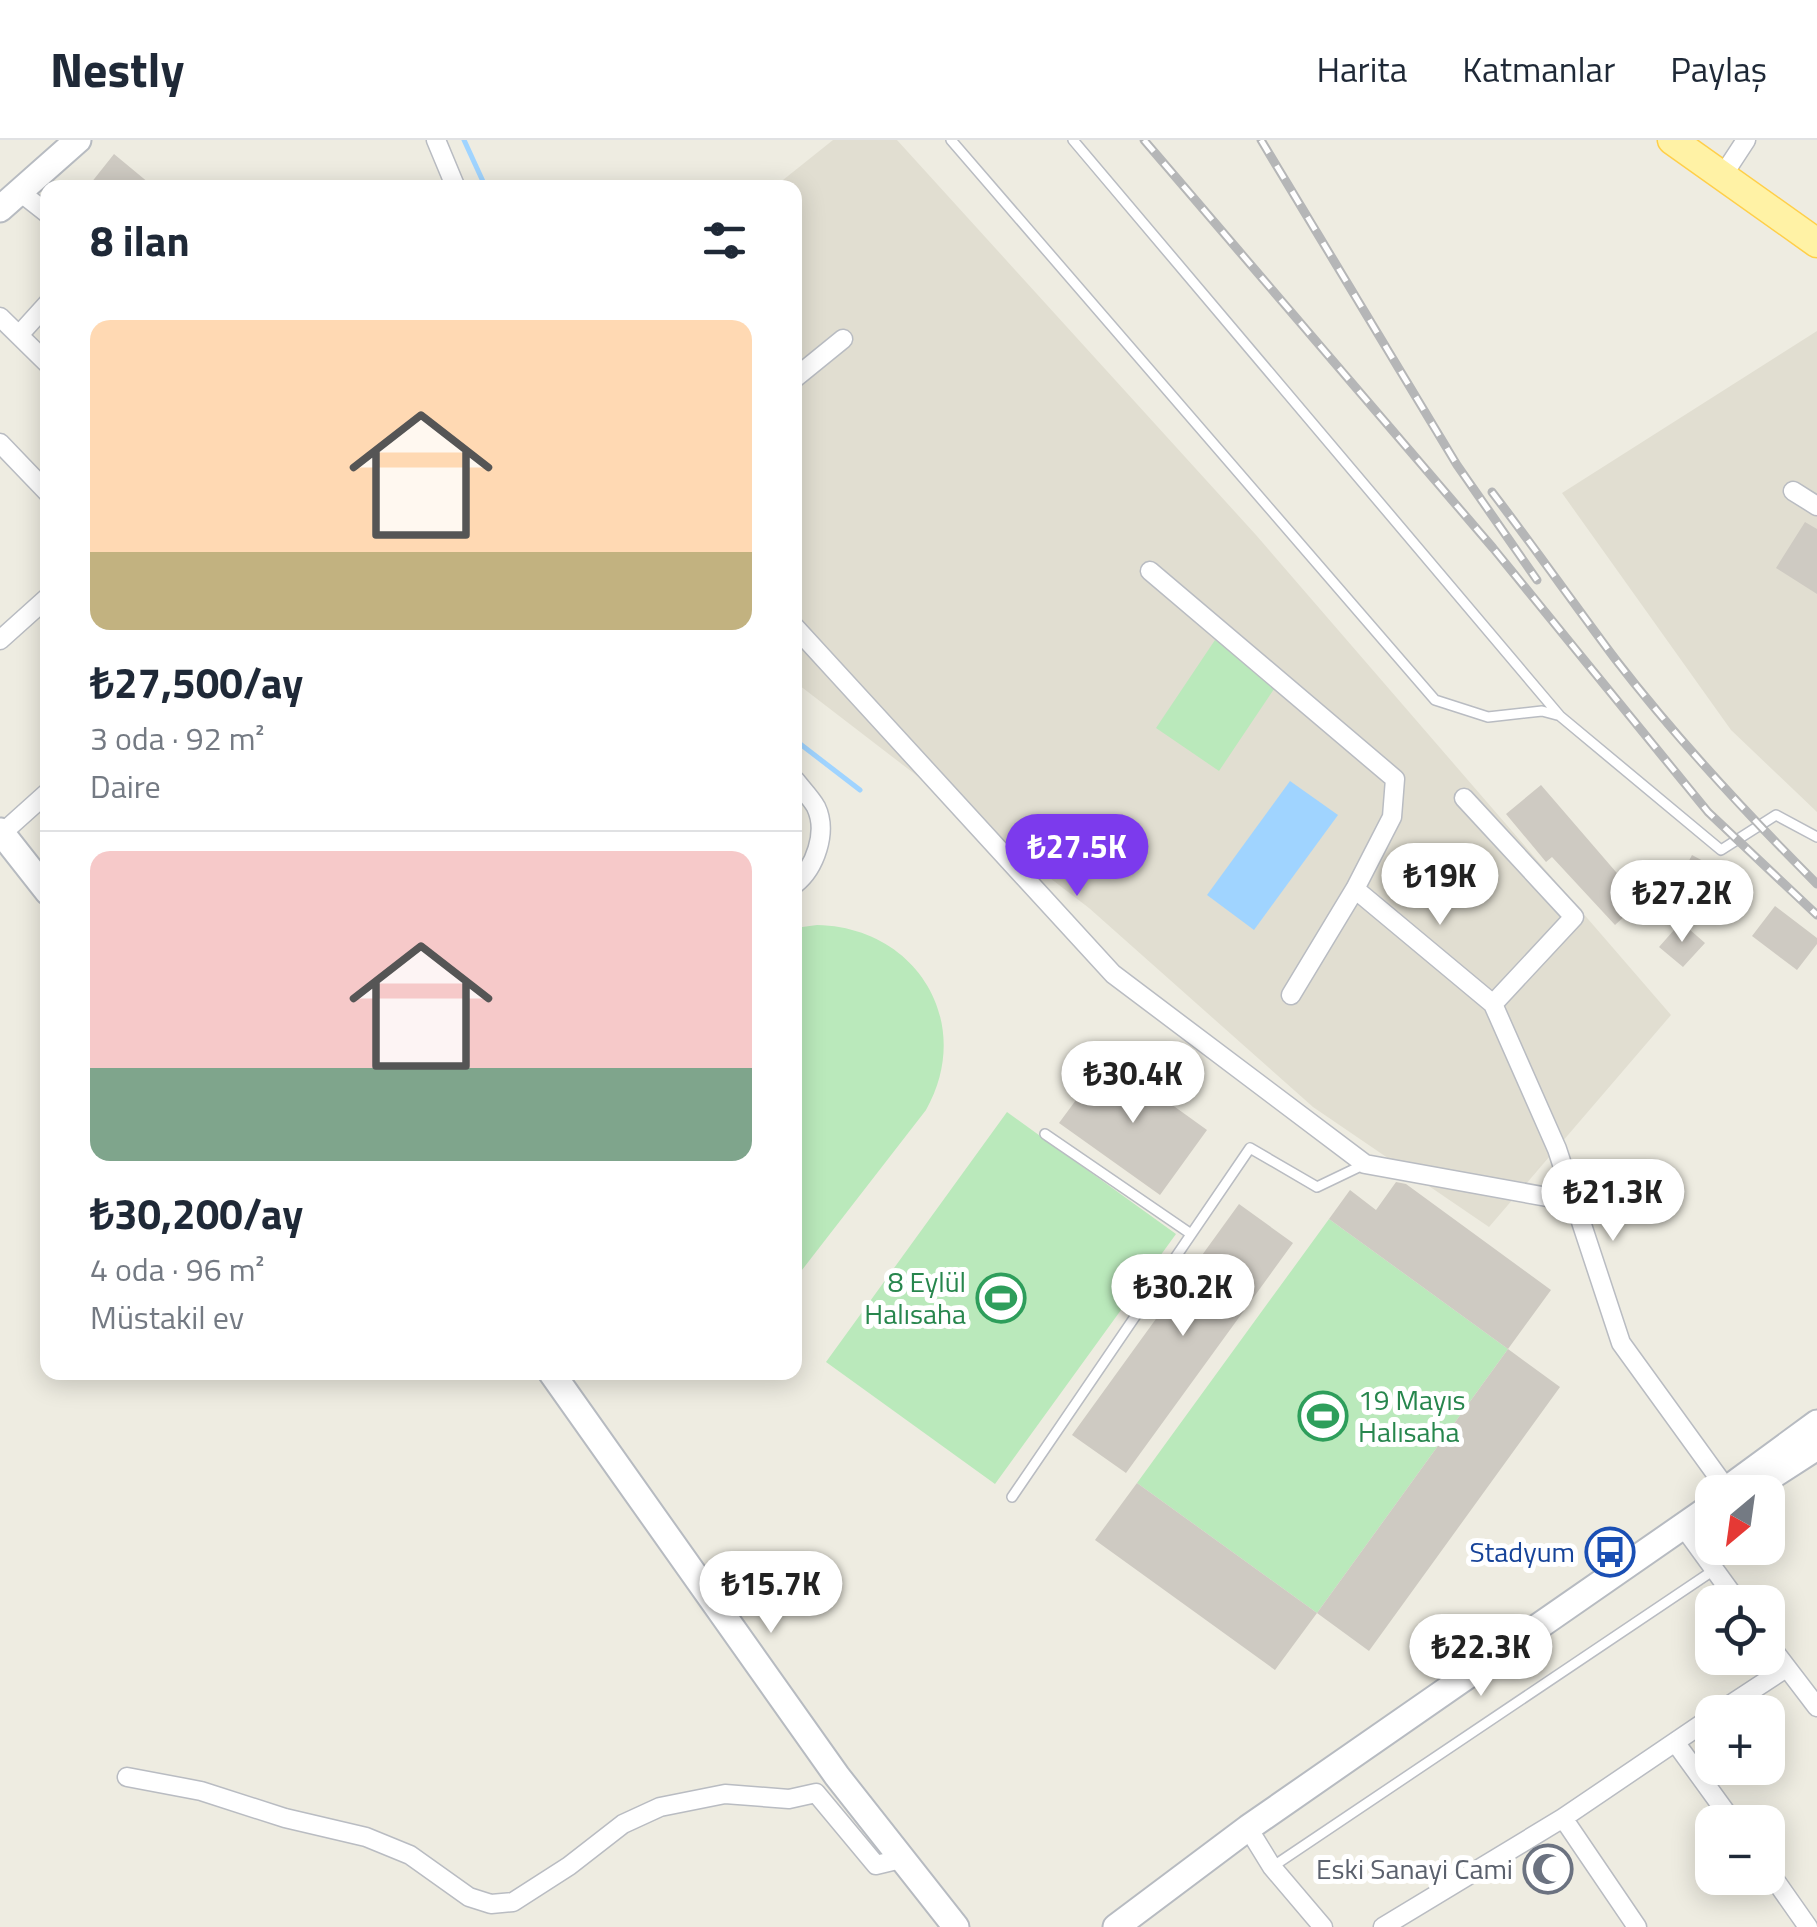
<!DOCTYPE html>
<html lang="tr">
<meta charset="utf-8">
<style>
:root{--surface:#fff;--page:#f6f6f7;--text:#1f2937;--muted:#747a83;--line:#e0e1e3;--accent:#7c3aed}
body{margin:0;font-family:"Titillium Web",sans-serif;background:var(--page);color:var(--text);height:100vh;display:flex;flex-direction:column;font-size:38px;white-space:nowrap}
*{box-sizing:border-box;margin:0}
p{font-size:32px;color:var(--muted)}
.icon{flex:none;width:55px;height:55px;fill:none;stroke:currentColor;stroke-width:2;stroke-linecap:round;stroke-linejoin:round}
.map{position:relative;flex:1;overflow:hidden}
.details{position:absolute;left:40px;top:40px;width:762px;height:1200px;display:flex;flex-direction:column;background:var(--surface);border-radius:20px;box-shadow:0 5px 25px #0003}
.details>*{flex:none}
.needle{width:65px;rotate:209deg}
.tools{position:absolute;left:1695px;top:1335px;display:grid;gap:20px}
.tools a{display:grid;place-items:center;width:90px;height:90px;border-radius:20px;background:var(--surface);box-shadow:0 5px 25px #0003;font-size:50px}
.price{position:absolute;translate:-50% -85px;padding:0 22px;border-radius:35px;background:#fff;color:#222;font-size:32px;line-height:65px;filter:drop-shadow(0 2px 5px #0008)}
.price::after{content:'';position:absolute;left:50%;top:60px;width:30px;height:22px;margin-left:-15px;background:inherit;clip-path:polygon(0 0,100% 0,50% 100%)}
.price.on{background:var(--accent);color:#fff}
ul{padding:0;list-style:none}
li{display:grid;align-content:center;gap:20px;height:530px;padding:0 50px}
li+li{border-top:2px solid var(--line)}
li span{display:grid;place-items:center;height:310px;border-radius:20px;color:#555}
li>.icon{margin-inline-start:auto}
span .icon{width:180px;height:180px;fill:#fffc;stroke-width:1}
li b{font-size:42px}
h2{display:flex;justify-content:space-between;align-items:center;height:120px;padding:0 50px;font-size:42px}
header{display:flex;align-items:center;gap:60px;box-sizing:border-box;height:140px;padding:0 50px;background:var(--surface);border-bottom:2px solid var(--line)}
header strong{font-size:48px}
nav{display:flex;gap:55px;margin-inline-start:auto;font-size:35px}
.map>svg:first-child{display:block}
</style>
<header>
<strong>Nestly</strong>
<nav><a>Harita</a><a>Katmanlar</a><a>Paylaş</a></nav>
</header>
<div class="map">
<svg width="1817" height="1787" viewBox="0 0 1817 1787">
<rect width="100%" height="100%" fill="#eeece1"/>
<path fill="#e1ded1" d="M 833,0 L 897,0 L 1256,395 L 1671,875 L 1489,1087 L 1313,967 L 1089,768 L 795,542 L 795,48 L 773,48 Z
M 1817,191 L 1817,672 L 1731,590 L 1562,353 Z"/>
<path fill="#bae9bb" d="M 1215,500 L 1278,543 L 1219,631 L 1156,588 Z
M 817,785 C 917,787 975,883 926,970 L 795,1139 L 795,788 Z
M 1007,972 L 1176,1094 L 995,1344 L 826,1222 Z
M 1329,1079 L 1508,1209 L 1317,1473 L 1137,1343 Z"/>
<path fill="#a0d4ff" d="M 1290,641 L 1338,675 L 1254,790 L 1207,755 Z"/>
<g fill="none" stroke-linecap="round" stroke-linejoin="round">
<path stroke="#a0d4ff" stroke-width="5" d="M 464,0 L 486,48
M 795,600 L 860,650"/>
</g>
<path fill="#cecac2" d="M 114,14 L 155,48 L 87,48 Z
M 1805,382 L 1817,389 L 1817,454 L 1776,428 Z
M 1541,645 L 1641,761 L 1615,785 L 1552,717 L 1546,722 L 1506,674 Z
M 1692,715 L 1746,744 L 1734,766 L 1680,738 Z
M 1775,766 L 1817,798 L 1817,804 L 1797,830 L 1752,796 Z
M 1681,782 L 1705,803 L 1683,827 L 1659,807 Z
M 1107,918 L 1207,990 L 1160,1055 L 1059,983 Z
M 1396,1042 L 1406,1044 L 1551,1150 L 1508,1209 L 1329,1079 L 1350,1050 L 1376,1070 Z
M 1239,1064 L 1293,1103 L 1126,1333 L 1072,1295 Z
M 1508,1209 L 1560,1247 L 1369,1511 L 1317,1473 Z
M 1137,1343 L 1317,1473 L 1275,1530 L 1095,1400 Z
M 1562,1714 L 1564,1743 L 1534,1744 L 1532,1716 Z"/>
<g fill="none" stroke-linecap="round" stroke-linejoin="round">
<g stroke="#b9bcc2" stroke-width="12">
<path id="lane" d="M 951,0 L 1435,560 L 1488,577 L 1542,571 L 1557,575
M 1073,0 L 1560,576 L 1721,710 L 1776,675 L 1817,697
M 1045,994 L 1191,1094
M 1012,1357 L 1250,1008 L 1317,1047 L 1365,1024
M 1272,1727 L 1714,1430"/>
</g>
<g stroke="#b9bcc2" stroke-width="21">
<path id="street" d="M 436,0 L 456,48
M 1727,29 L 1746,0
M 20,52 L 48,74
M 0,177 L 48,224
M 19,195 L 48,163
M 795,238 L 843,199
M 0,303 L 48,353
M 1793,351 L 1817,366
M 1150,431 L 1395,639 L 1392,677 L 1355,749 L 1291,855
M 795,487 L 1113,834 L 1365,1024 L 1575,1062
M 0,500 L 48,457
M 795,640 C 802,649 811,658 816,667 C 828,692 815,728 795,744
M 1464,658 L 1574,777 L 1493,864
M 0,695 L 48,652
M 1355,749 L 1493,864 L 1557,1009 L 1621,1203 L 1726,1348
M 1682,1385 L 1738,1462
M 1768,1503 L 1817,1567
M 1719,1572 L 1786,1528
M 1675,1602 L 1733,1682
M 127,1637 L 201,1651 L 285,1678 L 366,1697 L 410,1715 L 469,1757 L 491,1764 L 513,1762 L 569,1726 L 623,1684 L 660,1667 L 725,1654 L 789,1659 L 816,1653 L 876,1725 L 901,1719
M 1563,1678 L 1637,1787
M 1248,1688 L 1272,1727 L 1323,1787
M 1768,1730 L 1808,1787
M 1383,1787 L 1563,1678 L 1712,1577"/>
</g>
<g stroke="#b7bbc1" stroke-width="29">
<path id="secondary" d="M 0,69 L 78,0
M 0,691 L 48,752
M 551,1232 L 837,1636 L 956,1787
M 1723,1352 L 1817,1283
M 1747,1352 L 1817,1307
M 1116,1787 L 1248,1688 L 1712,1366"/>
</g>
<g stroke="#ffcf49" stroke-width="31">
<path id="primary" d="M 1672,0 L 1817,103"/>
</g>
<use href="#lane" stroke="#fff" stroke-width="9"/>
<use href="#street" stroke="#fff" stroke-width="18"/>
<use href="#secondary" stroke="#fff" stroke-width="25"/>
<use href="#primary" stroke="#fff2a5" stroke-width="28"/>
<g stroke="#b5b6b7" stroke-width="9">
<path id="rail" d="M 1144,0 L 1493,408 L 1708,672 L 1817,775
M 1261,0 L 1457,325 L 1537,440
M 1492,352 C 1534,407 1574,464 1616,520 C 1677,599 1746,673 1817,744"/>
</g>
<use href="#rail" stroke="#fff" stroke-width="5" stroke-dasharray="15" stroke-linecap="butt"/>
</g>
<defs>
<g id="stadium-ring" transform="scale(2.5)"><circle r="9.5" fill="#fff" stroke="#2e9e5b" stroke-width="1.5"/><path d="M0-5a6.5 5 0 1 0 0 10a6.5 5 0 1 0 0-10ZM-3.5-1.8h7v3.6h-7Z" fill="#2e9e5b"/></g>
<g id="bus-ring" transform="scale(2.5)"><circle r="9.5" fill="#fff" stroke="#1a4fb4" stroke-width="1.5"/><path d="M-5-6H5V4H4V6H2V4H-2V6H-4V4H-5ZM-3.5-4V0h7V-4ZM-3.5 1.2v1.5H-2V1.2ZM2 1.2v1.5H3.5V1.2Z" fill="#1a4fb4"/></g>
<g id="mosque-ring" transform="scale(2.5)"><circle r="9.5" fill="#fff" stroke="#6b7280" stroke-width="1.5"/><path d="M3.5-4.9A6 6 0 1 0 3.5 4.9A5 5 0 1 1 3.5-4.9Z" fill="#6b7280"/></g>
</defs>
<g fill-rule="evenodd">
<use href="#stadium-ring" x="1001" y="1158"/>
<use href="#stadium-ring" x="1323" y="1276"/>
<use href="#bus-ring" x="1610" y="1412"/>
<use href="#mosque-ring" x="1548" y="1729"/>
</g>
<g text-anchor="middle" stroke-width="10" stroke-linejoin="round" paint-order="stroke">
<g font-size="28" fill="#27864d" stroke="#fff" text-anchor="end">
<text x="966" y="1152">8 Eylül<tspan x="966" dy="32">Halısaha</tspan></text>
<text x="1358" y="1270" text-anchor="start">19 Mayıs<tspan x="1358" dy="32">Halısaha</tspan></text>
</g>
<g font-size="28" fill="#164399" stroke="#fff" text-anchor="end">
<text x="1575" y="1422">Stadyum</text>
</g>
<g font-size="28" fill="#5b616d" stroke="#fff" text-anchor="end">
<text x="1513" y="1739">Eski Sanayi Cami</text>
</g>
</g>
</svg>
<div class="tools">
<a><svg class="needle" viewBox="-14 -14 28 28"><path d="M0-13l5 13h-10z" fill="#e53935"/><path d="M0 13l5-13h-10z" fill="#747a83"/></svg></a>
<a><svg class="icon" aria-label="locate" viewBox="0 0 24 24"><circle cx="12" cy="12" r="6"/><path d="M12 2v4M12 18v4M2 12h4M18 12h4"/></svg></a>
<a>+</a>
<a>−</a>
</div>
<b class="price on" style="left:1077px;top:759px">₺27.5K</b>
<b class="price" style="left:1440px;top:788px">₺19K</b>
<b class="price" style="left:1682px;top:805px">₺27.2K</b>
<b class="price" style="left:1133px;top:986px">₺30.4K</b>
<b class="price" style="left:1613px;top:1104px">₺21.3K</b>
<b class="price" style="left:1183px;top:1199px">₺30.2K</b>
<b class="price" style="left:771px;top:1496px">₺15.7K</b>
<b class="price" style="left:1481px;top:1559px">₺22.3K</b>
<section class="details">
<h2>8 ilan<svg class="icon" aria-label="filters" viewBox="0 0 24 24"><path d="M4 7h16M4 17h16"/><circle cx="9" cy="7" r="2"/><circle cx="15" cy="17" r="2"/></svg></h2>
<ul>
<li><span style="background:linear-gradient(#ffd9b3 75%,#c2b280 0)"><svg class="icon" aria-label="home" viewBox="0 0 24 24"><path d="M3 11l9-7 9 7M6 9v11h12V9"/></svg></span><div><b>₺27,500/ay</b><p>3 oda · 92 m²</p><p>Daire</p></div></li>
<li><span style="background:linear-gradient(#f6c9c9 70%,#7fa58c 0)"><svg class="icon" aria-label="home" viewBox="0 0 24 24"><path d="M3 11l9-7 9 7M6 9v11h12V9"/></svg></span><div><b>₺30,200/ay</b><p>4 oda · 96 m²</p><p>Müstakil ev</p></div></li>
</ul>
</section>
</div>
